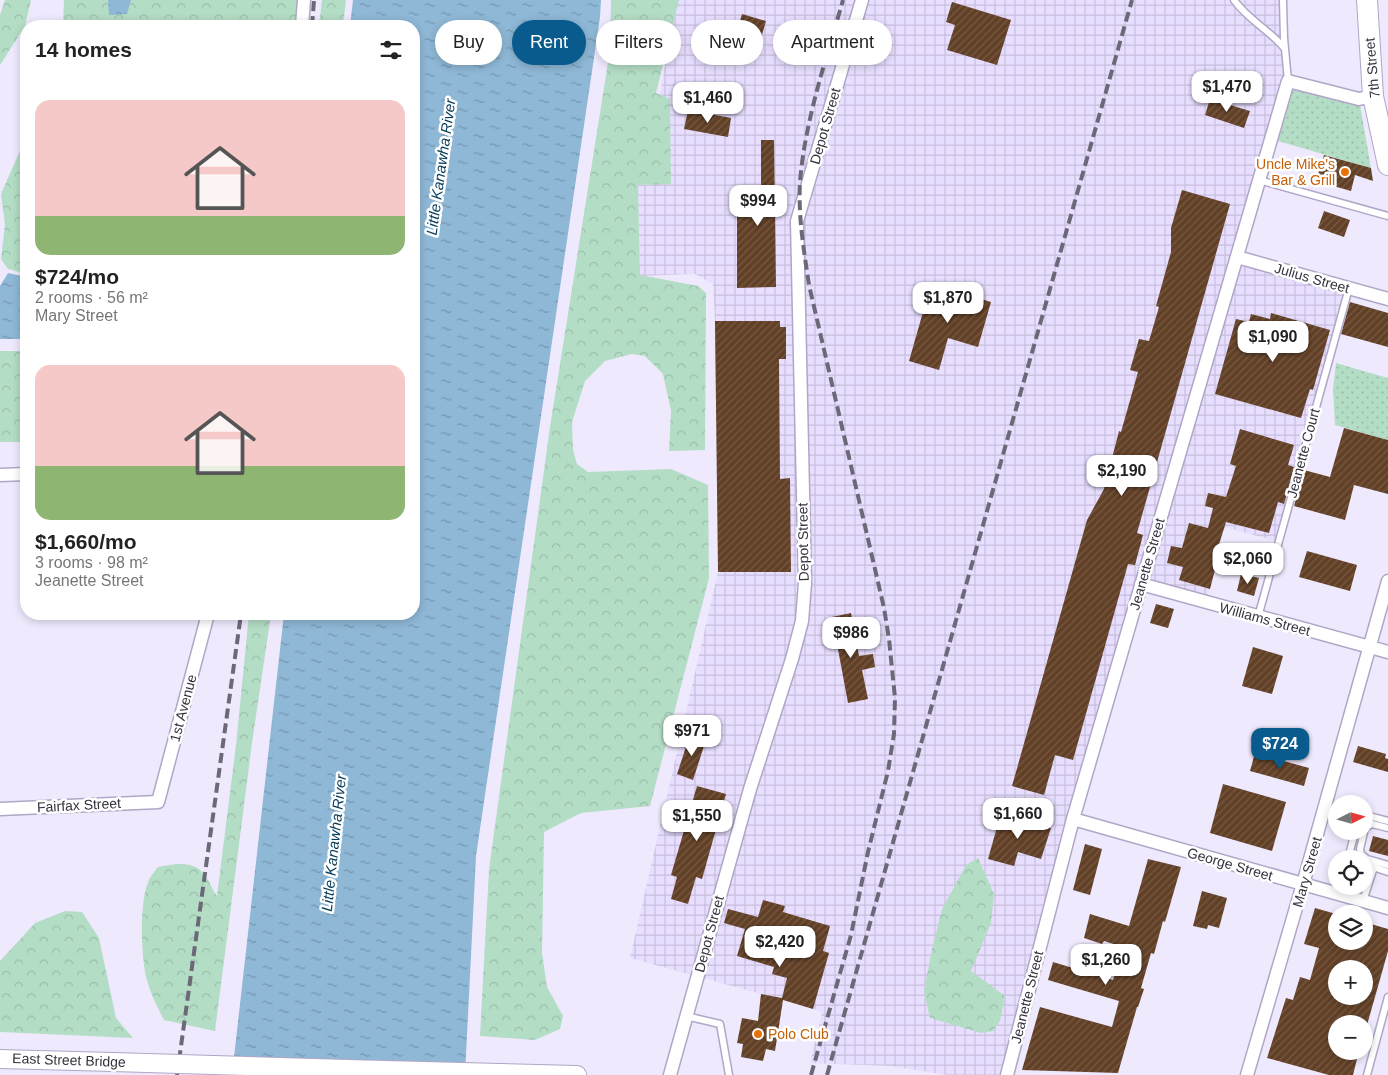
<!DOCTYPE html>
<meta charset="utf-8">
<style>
:root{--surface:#fff;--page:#f6f6f6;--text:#222;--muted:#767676;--accent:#095b8d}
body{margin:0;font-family:Helvetica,sans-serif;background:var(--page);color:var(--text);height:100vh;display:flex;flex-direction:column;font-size:19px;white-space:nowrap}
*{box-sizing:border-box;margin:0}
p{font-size:16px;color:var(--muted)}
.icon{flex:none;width:28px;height:28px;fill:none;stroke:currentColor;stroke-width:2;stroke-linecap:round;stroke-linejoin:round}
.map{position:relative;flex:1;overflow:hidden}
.sheet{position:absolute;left:20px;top:20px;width:400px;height:600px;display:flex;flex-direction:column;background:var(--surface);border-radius:20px;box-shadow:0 2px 8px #0003}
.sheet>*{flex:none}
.banner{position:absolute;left:435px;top:20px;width:475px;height:45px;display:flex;gap:10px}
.needle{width:32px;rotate:84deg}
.buttons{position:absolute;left:1328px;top:795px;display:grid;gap:10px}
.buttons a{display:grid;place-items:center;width:45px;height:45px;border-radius:50%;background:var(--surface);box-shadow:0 2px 8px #0003;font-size:25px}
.price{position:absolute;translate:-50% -42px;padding:0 11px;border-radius:10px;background:#fff;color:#222;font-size:16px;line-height:32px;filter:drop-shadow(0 1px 2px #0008)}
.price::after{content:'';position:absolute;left:50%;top:30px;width:15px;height:11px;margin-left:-8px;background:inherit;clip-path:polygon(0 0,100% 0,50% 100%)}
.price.current{background:var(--accent);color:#fff}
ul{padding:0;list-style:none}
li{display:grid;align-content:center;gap:10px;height:265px;padding:0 15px}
li span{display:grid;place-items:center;height:155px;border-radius:15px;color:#555}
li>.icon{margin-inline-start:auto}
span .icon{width:90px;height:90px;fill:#fffc;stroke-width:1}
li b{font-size:21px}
h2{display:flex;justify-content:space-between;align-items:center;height:60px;padding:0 15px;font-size:21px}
.pill{padding:0 18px;border-radius:22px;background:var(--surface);box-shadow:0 2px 8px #0003;font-size:18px;line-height:45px}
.pill.current{background:var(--accent);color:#fff}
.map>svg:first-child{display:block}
</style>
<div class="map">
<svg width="1388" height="1075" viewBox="0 0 1388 1075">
<defs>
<pattern id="industrial-grid" width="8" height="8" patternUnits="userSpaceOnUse" patternTransform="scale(1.25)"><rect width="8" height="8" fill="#e8deff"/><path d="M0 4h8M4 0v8" fill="none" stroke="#c8bfdc"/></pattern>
<pattern id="grass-dots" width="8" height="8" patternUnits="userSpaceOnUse" patternTransform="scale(1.25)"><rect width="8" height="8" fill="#b4ddc5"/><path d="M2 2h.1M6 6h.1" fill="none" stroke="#9bbeaa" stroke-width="1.8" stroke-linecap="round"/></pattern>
<pattern id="forest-crowns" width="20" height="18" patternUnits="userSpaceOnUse" patternTransform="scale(1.25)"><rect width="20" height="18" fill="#b4ddc5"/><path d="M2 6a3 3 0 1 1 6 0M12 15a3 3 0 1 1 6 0" fill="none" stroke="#9bbeaa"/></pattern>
<pattern id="water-ripples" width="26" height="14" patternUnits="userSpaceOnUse" patternTransform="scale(1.25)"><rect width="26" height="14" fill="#8eb8d6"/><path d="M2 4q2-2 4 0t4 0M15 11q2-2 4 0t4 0" fill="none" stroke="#7596af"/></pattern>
<pattern id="building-hatch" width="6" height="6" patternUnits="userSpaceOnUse" patternTransform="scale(1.25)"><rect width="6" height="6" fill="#624026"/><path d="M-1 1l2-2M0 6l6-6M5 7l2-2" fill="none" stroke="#755a46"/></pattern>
</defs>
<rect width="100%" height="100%" fill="#efe9fe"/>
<path fill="url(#industrial-grid)" d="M 675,0 L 1283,0 L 1288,81 L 1237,257 L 1349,288 L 1279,542 L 1225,527 L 1216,557 L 1218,558 L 1206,602 L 1142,584 L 1007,1075 L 947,1075 L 891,1066 L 810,1063 L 822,1012 L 783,998 L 780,1025 L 758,1021 L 761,994 L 630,958 L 718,572 L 715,321 L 713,284 L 695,274 L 640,276 L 638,185 L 671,183 L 660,96 Z"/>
<path fill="url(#grass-dots)" d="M 1288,81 L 1359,99 L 1371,168 L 1271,139 Z
M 1336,363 L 1388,378 L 1388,440 L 1335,425 L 1333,389 Z"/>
<path fill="url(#forest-crowns)" d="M 5,0 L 31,0 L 25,26 L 0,65 L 0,15 Z
M 64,0 L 298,0 L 296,26 L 63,26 Z
M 322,0 L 346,0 L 343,26 L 319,26 Z
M 611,0 L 679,0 L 656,93 L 670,99 L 671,184 L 638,185 L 640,275 L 698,286 L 706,293 L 705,450 L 669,451 L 671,411 L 663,374 L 645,356 L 632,354 L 605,361 L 585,381 L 572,422 L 573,450 L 577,464 L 588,472 L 671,469 L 708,485 L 709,578 L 650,806 L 581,813 L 544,832 L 542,953 L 547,987 L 563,1016 L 560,1029 L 535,1040 L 480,1036 L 489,869 L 550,427 L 610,50 Z
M 26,137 L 26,274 L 8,269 L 1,259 L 5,225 L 1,194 Z
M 0,351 L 26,351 L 26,442 L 0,442 Z
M 249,614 L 271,614 L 252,743 L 215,1031 L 164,1020 C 157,1007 150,992 146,977 C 141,954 139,901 149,880 C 151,875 155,871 158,867 C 172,864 193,860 203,873 C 209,879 212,890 217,896 L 236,745 Z
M 978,858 L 994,894 L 991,923 L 971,971 L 1005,996 L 1000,1021 L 993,1031 L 981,1033 L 930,1018 L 924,991 L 932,949 L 942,909 L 966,865 Z
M 65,911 L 82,912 L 99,938 L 116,1018 L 133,1038 L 0,1032 L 0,961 L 35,923 Z"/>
<path fill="url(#water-ripples)" d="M 108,0 L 131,0 L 127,14 L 109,15 Z
M 353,0 L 601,0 L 600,17 L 476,856 L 465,1075 L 232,1075 L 284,614 L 414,614 L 414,26 L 350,26 Z
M 8,273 L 26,277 L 26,339 L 0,339 L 0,286 Z"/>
<path fill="url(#building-hatch)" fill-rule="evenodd" d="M 952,2 L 1011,20 L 997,65 L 947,50 L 955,25 L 946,22 Z
M 742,14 L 766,21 L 757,52 L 733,45 Z
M 1210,99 L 1250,111 L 1244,128 L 1205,115 Z
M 688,110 L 731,118 L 728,137 L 684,129 Z
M 761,140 L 774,140 L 776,287 L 737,288 L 737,188 L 761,188 Z
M 1324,155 L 1371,168 L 1373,181 L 1355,175 L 1351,191 L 1316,181 Z
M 1182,190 L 1230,204 L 1137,533 L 1143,535 L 1135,565 L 1128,564 L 1073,760 L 1055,755 L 1044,795 L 1012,786 L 1087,520 L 1104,489 L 1119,431 L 1121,432 L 1138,372 L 1130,370 L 1139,339 L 1149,341 L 1159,307 L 1156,306 L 1171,252 L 1171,228 Z
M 1324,211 L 1350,220 L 1344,237 L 1318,228 Z
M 931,284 L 991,302 L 978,347 L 948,338 L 939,370 L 909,361 Z
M 1350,302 L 1388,313 L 1388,347 L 1341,334 Z
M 1271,313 L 1330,330 L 1313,390 L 1310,389 L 1301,418 L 1215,394 L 1236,319 L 1249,322 L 1251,314 L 1270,319 Z
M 715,321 L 780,321 L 780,327 L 786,327 L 786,359 L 779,359 L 780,479 L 790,478 L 791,572 L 718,572 Z
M 1344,428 L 1388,440 L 1388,494 L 1354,485 L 1345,520 L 1294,506 L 1304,470 L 1330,477 Z
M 1240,429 L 1294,445 L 1288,465 L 1294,467 L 1284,504 L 1278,502 L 1269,533 L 1226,522 L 1215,557 L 1218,558 L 1210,589 L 1179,580 L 1183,567 L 1167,563 L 1171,546 L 1182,548 L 1189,523 L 1208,528 L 1213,508 L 1205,506 L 1208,493 L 1226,497 L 1236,466 L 1230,464 Z
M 1307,551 L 1357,565 L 1350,591 L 1299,577 Z
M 1241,574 L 1259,578 L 1254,596 L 1237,591 Z
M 1156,604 L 1174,609 L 1168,628 L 1150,623 Z
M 851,613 L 859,656 L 873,654 L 875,667 L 862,670 L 868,699 L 848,703 L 832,617 Z
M 1253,647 L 1283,656 L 1272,694 L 1242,686 Z
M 690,735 L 706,740 L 693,780 L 677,774 Z
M 1358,746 L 1386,754 L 1385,758 L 1388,759 L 1388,772 L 1353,762 Z
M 1255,753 L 1309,768 L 1304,786 L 1250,771 Z
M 1223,784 L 1286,802 L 1272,851 L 1210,833 Z
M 697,786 L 726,794 L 702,879 L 696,877 L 688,904 L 671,899 L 677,877 L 671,875 Z
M 1001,813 L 1051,828 L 1041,859 L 1018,852 L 1014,866 L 988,859 Z
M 1373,836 L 1388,840 L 1388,856 L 1369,851 Z
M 1085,844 L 1102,849 L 1090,895 L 1073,890 Z
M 1148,859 L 1181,867 L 1165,922 L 1163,921 L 1154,954 L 1151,953 L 1141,988 L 1144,989 L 1138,1007 L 1137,1007 L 1118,1073 L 1022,1070 L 1040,1007 L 1112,1027 L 1119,1001 L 1048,980 L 1053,962 L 1113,980 L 1123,947 L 1104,941 L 1102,944 L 1084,938 L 1090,914 L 1129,926 Z
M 1202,891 L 1227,898 L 1219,928 L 1208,925 L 1207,929 L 1193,926 Z
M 763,900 L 785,906 L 783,912 L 830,926 L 823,951 L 829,953 L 813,1009 L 783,1000 L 775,1051 L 766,1049 L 763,1061 L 741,1057 L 743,1044 L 737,1043 L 742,1018 L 758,1021 L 761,994 L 782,998 L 787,978 L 772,974 L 774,967 L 737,956 L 745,929 L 724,923 L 728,909 L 758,917 Z
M 1315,908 L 1336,914 L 1336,941 L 1364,941 L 1364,922 L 1388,929 L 1388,951 L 1367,1025 L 1364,1024 L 1336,1024 L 1336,1051 L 1359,1051 L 1353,1075 L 1329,1075 L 1267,1058 L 1286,998 L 1293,1000 L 1300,977 L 1310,980 L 1319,948 L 1304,944 ZM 1336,969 L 1364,969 L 1364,996 L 1336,996 Z"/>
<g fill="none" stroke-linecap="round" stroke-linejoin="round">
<g stroke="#b0a6c6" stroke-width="9">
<path id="service" d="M 1234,0 C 1248,20 1271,31 1285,49
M 1283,0 L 1284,38 L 1288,81
M 1259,180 L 1388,216
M 1258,617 L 1349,288
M 1324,812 L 1336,816
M 1364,818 L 1369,816 L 1388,821
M 1388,828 L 1372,824 L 1365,828 L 1360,849 L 1361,854 L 1367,859 L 1388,865
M 1348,859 L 1355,831
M 1364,864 L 1388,872
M 1363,901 L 1374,867
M 686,1016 L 720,1024 L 729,1075
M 1367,1075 L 1388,997"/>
</g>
<g stroke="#b0a6c6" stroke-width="15">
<path id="minor" d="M 302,26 L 304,0
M 1237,257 L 1388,299
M 0,475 L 26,474
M 1141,584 L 1388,652
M 0,809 L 158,802 L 208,614
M 1073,819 L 1388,908
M 670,1075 L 750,789 L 792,659 L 802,621 L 805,583 L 797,221 L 862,0
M 1007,1075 L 1073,819 L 1288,81 L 1359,99 L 1373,96
M 1247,1075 L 1303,884 L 1388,581"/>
</g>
<g stroke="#b0a6c6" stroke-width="20">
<path id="secondary" d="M 0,1059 L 113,1062
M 347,1069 L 577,1075"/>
</g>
<g stroke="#b0a6c6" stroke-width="22">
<path id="primary" d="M 1367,0 L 1373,96 L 1388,165"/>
</g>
<use href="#service" stroke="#fff" stroke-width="6"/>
<use href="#minor" stroke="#fff" stroke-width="12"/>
<use href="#secondary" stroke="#fff" stroke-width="18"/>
<use href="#primary" stroke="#fff" stroke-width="20"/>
<path stroke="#6d6877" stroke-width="4" stroke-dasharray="10 5" stroke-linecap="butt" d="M 312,26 L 314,0
M 177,1075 L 241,614
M 811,1075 L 851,935 L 868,852 L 888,771 L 894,734 L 895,698 L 889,639 L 884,608 L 809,285 C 804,251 798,217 800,182 C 805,120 826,60 843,0
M 827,1075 L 1132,0"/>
<g stroke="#b0a6c6" stroke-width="20" stroke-linecap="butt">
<path id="secondary-bridge" d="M 113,1062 L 347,1069"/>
</g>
<use href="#secondary-bridge" stroke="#fff" stroke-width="18"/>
</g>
<g fill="#e8710a" stroke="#fff" stroke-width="2">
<circle cx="1345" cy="172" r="5"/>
<circle cx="758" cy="1034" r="5"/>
</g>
<g text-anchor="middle" stroke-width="5" stroke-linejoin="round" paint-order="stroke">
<g font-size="14" fill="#36323f" stroke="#fff">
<text transform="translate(1372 68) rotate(-95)" y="5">7th Street</text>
<text transform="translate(825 126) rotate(-74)" y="5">Depot Street</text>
<text transform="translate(1312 278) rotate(16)" y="5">Julius Street</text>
<text transform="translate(1303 453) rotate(-75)" y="5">Jeanette Court</text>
<text transform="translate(803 542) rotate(-91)" y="5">Depot Street</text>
<text transform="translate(1147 564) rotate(-74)" y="5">Jeanette Street</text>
<text transform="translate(1265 619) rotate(15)" y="5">Williams Street</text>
<text transform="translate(183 708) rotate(-75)" y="5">1st Avenue</text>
<text transform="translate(79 805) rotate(-3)" y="5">Fairfax Street</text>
<text transform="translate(1230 864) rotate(16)" y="5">George Street</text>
<text transform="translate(1307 872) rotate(-74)" y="5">Mary Street</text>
<text transform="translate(709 934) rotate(-75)" y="5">Depot Street</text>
<text transform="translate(1027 997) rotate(-76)" y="5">Jeanette Street</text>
<text transform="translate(69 1060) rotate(2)" y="5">East Street Bridge</text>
</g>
<g font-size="14" fill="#c56008" stroke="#fff" text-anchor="end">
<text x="1335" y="169">Uncle Mike's<tspan x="1335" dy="16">Bar &amp; Grill</tspan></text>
<text x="768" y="1039" text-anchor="start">Polo Club</text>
</g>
<g font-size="15" font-style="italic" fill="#053b59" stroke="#fff">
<text transform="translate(441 167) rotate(-82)" y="5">Little Kanawha River</text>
<text transform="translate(334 843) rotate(-84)" y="5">Little Kanawha River</text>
</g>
</g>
</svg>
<div class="buttons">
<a><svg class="needle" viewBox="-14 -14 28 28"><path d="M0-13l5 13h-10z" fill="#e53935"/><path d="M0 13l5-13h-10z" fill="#767676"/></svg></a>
<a><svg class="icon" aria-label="locate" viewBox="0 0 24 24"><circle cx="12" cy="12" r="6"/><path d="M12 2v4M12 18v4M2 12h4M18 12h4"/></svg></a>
<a><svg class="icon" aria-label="layers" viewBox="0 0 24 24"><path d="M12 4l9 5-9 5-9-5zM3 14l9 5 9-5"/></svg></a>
<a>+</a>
<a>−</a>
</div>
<b class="price" style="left:1227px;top:113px">$1,470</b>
<b class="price" style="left:708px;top:124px">$1,460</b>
<b class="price" style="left:758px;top:227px">$994</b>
<b class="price" style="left:948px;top:324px">$1,870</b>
<b class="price" style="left:1273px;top:363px">$1,090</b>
<b class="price" style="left:1122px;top:497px">$2,190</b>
<b class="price" style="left:1248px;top:585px">$2,060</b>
<b class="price" style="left:851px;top:659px">$986</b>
<b class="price" style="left:692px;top:757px">$971</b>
<b class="price current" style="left:1280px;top:770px">$724</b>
<b class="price" style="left:1018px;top:840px">$1,660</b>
<b class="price" style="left:697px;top:842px">$1,550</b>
<b class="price" style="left:780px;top:968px">$2,420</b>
<b class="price" style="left:1106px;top:986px">$1,260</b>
<div class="banner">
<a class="pill">Buy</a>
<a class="pill current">Rent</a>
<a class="pill">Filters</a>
<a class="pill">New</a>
<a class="pill">Apartment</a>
</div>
<section class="sheet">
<h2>14 homes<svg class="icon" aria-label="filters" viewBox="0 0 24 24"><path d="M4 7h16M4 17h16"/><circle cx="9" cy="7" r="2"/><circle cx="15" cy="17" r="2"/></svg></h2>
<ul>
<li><span style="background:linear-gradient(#f6c9c9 75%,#8fb573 0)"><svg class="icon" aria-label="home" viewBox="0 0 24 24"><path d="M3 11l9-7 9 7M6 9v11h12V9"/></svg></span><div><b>$724/mo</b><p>2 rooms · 56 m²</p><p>Mary Street</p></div></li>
<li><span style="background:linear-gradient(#f6c9c9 65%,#8fb573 0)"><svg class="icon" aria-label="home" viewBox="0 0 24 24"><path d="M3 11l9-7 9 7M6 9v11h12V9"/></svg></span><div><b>$1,660/mo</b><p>3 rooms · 98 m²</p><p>Jeanette Street</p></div></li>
</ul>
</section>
</div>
